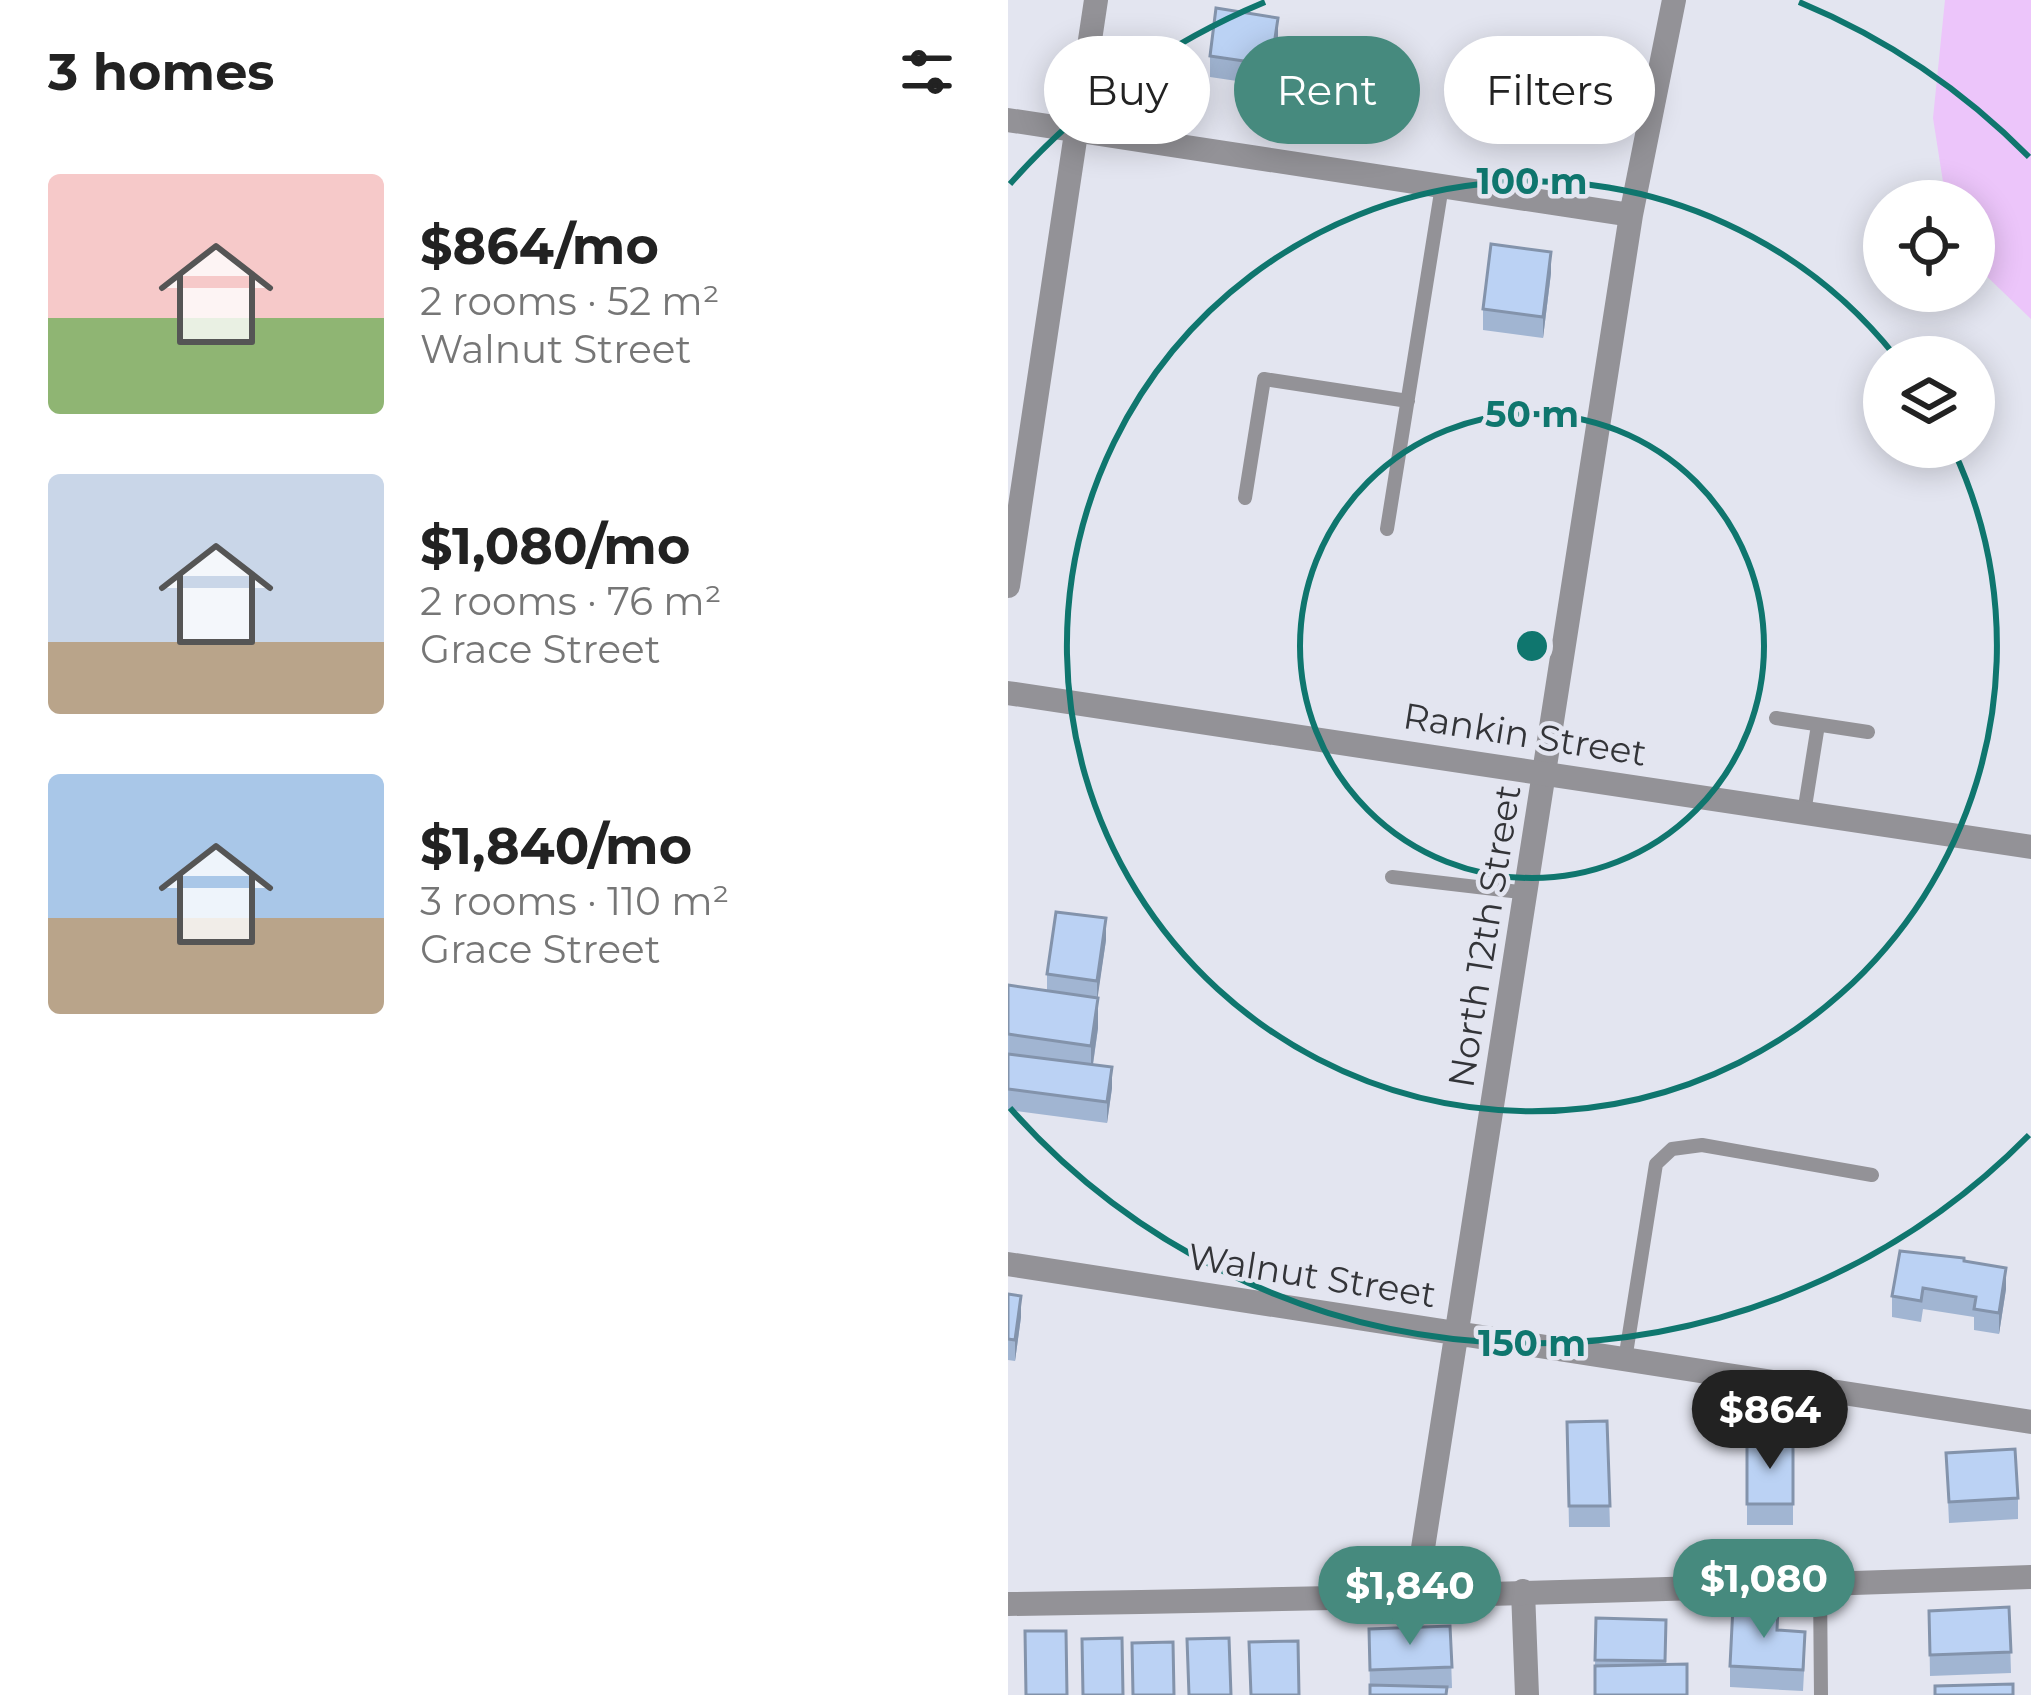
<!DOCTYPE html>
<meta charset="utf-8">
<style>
:root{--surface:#fff;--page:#f2f2f2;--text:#222;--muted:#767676;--accent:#468a7e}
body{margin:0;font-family:Montserrat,sans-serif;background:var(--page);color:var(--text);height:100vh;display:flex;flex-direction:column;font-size:45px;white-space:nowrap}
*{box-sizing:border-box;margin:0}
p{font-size:39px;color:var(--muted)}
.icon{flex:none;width:66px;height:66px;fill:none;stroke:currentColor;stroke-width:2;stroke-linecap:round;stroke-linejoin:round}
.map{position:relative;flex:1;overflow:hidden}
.details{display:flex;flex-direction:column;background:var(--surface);width:1008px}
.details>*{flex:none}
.guide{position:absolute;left:36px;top:36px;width:807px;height:108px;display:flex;gap:24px}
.fabs{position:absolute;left:855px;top:180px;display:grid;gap:24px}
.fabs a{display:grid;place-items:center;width:132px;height:132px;border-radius:50%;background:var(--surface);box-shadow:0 6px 30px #0003;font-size:60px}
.price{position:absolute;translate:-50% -102px;padding:0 27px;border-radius:42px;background:var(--accent);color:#fff;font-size:39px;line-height:78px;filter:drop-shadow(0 3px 6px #0008)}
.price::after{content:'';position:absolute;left:50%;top:72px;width:36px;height:27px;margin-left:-18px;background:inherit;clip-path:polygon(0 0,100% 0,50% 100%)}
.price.current{background:#222;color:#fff}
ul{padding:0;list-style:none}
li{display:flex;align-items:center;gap:36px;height:300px;padding:0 48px}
li span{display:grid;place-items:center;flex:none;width:336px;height:240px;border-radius:12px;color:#555}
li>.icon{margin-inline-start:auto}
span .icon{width:144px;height:144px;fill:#fffc;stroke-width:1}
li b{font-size:51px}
h2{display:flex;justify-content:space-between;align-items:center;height:144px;padding:0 48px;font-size:51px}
.tag{padding:0 42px;border-radius:54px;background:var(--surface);box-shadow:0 6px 30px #0003;font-size:42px;line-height:108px}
.tag.current{background:var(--accent);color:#fff}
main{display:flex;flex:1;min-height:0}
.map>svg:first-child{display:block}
</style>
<main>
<section class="details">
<h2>3 homes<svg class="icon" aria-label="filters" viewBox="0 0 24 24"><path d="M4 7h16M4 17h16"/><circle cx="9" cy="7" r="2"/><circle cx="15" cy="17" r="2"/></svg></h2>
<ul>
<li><span style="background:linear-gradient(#f6c9c9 60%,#8fb573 0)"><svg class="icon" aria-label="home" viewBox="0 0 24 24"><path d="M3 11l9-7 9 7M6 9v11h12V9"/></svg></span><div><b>$864/mo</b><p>2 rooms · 52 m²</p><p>Walnut Street</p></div></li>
<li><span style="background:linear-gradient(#c9d6e8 70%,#b9a48a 0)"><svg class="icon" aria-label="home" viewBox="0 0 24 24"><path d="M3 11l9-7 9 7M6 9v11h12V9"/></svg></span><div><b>$1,080/mo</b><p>2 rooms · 76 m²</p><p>Grace Street</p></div></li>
<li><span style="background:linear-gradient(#a9c7e8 60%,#b9a48a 0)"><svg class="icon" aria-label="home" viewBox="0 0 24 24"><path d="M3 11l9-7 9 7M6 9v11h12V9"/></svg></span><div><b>$1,840/mo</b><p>3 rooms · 110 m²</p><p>Grace Street</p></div></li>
</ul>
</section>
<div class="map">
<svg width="1023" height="1695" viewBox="0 0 1023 1695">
<rect width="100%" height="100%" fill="#e3e5f0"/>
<path fill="#ecc5fa" d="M 937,0 L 1023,0 L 1023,319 L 966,264 L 966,201 L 938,201 L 925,118 Z"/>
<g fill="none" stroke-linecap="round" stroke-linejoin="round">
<path stroke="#939297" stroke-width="14" d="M 237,498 L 256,379 L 400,401
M 379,529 L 434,186
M 768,718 L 860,732
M 796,813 L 810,725
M 384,877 L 520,893
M 617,1360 L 648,1164 L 664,1149 L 694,1145 L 864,1175
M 812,1585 L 813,1695"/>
<path stroke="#939297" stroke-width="24" d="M 0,120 L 623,215
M 0,1264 L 1023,1422
M 515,1591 L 519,1695
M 415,1598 L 415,1548 L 623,215 L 666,0"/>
<path stroke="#939297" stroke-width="24" d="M 0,586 L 88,0
M 0,693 L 1023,847
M 0,1604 C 341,1599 682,1589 1023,1577"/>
</g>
<path fill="#a1b5d2" d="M 270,39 L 263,86 L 202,77 L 202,56 Z
M 543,273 L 535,338 L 475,330 L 475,309 Z
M 98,940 L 89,998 L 90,1028 L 85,1065 L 104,1088 L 99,1123 L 0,1110 L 0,985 L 39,991 L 39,974 Z
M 956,1261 L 998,1289 L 991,1334 L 966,1330 L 966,1317 L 915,1309 L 913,1322 L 884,1317 L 884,1296 Z
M 0,1294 L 13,1317 L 7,1361 L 0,1360 Z
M 599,1421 L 602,1527 L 561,1527 L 559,1422 Z
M 739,1440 L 785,1440 L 785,1525 L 739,1525 Z
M 938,1453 L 1010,1498 L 1010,1519 L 941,1523 Z
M 1001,1607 L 1003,1673 L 922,1676 L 921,1611 Z
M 588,1618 L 658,1620 L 658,1664 L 587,1666 Z
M 442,1626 L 444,1688 L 362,1695 L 361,1629 Z
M 770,1631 L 797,1653 L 795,1691 L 722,1687 L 722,1666 Z"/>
<path fill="#8393ab" d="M 270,18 L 270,39 L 263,86 L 263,65 Z
M 543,252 L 543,273 L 535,338 L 535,317 Z
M 98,918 L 98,940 L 89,1002 L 89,981 Z
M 90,998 L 90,1028 L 83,1077 L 83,1046 Z
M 104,1067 L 104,1088 L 99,1123 L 99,1102 Z
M 998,1268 L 998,1289 L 991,1334 L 991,1313 Z
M 13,1296 L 13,1317 L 7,1361 L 7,1340 Z"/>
<path fill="#bbd2f4" stroke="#8393ab" stroke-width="3" d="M 208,8 L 270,18 L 263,65 L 202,56 Z
M 483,244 L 543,252 L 535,317 L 475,309 Z
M 48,912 L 98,918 L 89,981 L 39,974 Z
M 0,985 L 90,998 L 83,1046 L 0,1034 Z
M 0,1054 L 104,1067 L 99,1102 L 0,1089 Z
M 892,1251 L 956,1258 L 956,1261 L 998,1268 L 991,1313 L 966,1309 L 968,1297 L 915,1288 L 913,1301 L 884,1296 Z
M 0,1294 L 13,1296 L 7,1340 L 0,1339 Z
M 599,1421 L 602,1506 L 561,1506 L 559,1422 Z
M 739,1440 L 785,1440 L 785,1504 L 739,1504 Z
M 1007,1449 L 1010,1498 L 941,1502 L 938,1453 Z
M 725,1606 L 770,1608 L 769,1630 L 797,1632 L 795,1670 L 722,1666 Z
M 1001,1607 L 1003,1652 L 922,1655 L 921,1611 Z
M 588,1618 L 658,1620 L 657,1661 L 587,1660 Z
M 442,1626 L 444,1667 L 362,1670 L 361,1629 Z
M 17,1631 L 58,1631 L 59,1695 L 18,1695 Z
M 114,1638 L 115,1695 L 75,1695 L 74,1639 Z
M 221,1638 L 223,1695 L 181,1695 L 179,1639 Z
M 290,1641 L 291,1695 L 243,1695 L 241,1642 Z
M 165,1642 L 166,1695 L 125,1695 L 124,1643 Z
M 679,1664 L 679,1695 L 587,1695 L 587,1666 Z
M 1005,1684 L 1005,1695 L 927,1695 L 927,1686 Z
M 362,1685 L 439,1687 L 438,1695 L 362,1695 Z"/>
<g fill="none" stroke="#0f766e" stroke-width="6">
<circle cx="524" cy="646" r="232"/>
<path d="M945 449A465 465 0 1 1 888 357"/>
<path d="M1021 1135A697 697 0 0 1 2 1108M2 184A697 697 0 0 1 257 2M791 2A697 697 0 0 1 1021 157"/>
</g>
<g text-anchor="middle" stroke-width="9" stroke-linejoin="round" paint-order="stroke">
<g font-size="36" fill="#333438" stroke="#e3e5f0">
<text transform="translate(517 734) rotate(9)" y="13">Rankin Street</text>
<text transform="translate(476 936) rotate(-81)" y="13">North 12th Street</text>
<text transform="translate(304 1275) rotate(9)" y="13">Walnut Street</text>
</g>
</g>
<circle cx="524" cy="646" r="18" fill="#0f766e" stroke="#e3e5f0" stroke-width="6"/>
<g font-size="36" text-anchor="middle" font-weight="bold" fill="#0f766e" stroke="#e3e5f0" stroke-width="9" stroke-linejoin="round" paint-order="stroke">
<text x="524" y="194">100 m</text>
<text x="524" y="427">50 m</text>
<text x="524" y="1356">150 m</text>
</g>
</svg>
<div class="fabs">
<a><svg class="icon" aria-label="locate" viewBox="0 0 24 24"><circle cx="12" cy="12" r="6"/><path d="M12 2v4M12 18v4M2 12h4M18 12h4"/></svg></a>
<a><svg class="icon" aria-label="layers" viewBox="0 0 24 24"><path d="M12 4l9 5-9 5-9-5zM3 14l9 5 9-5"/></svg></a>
</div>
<b class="price current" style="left:762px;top:1472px">$864</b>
<b class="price" style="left:756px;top:1641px">$1,080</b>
<b class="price" style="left:402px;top:1648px">$1,840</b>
<div class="guide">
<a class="tag">Buy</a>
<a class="tag current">Rent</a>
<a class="tag">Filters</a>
</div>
</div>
</main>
